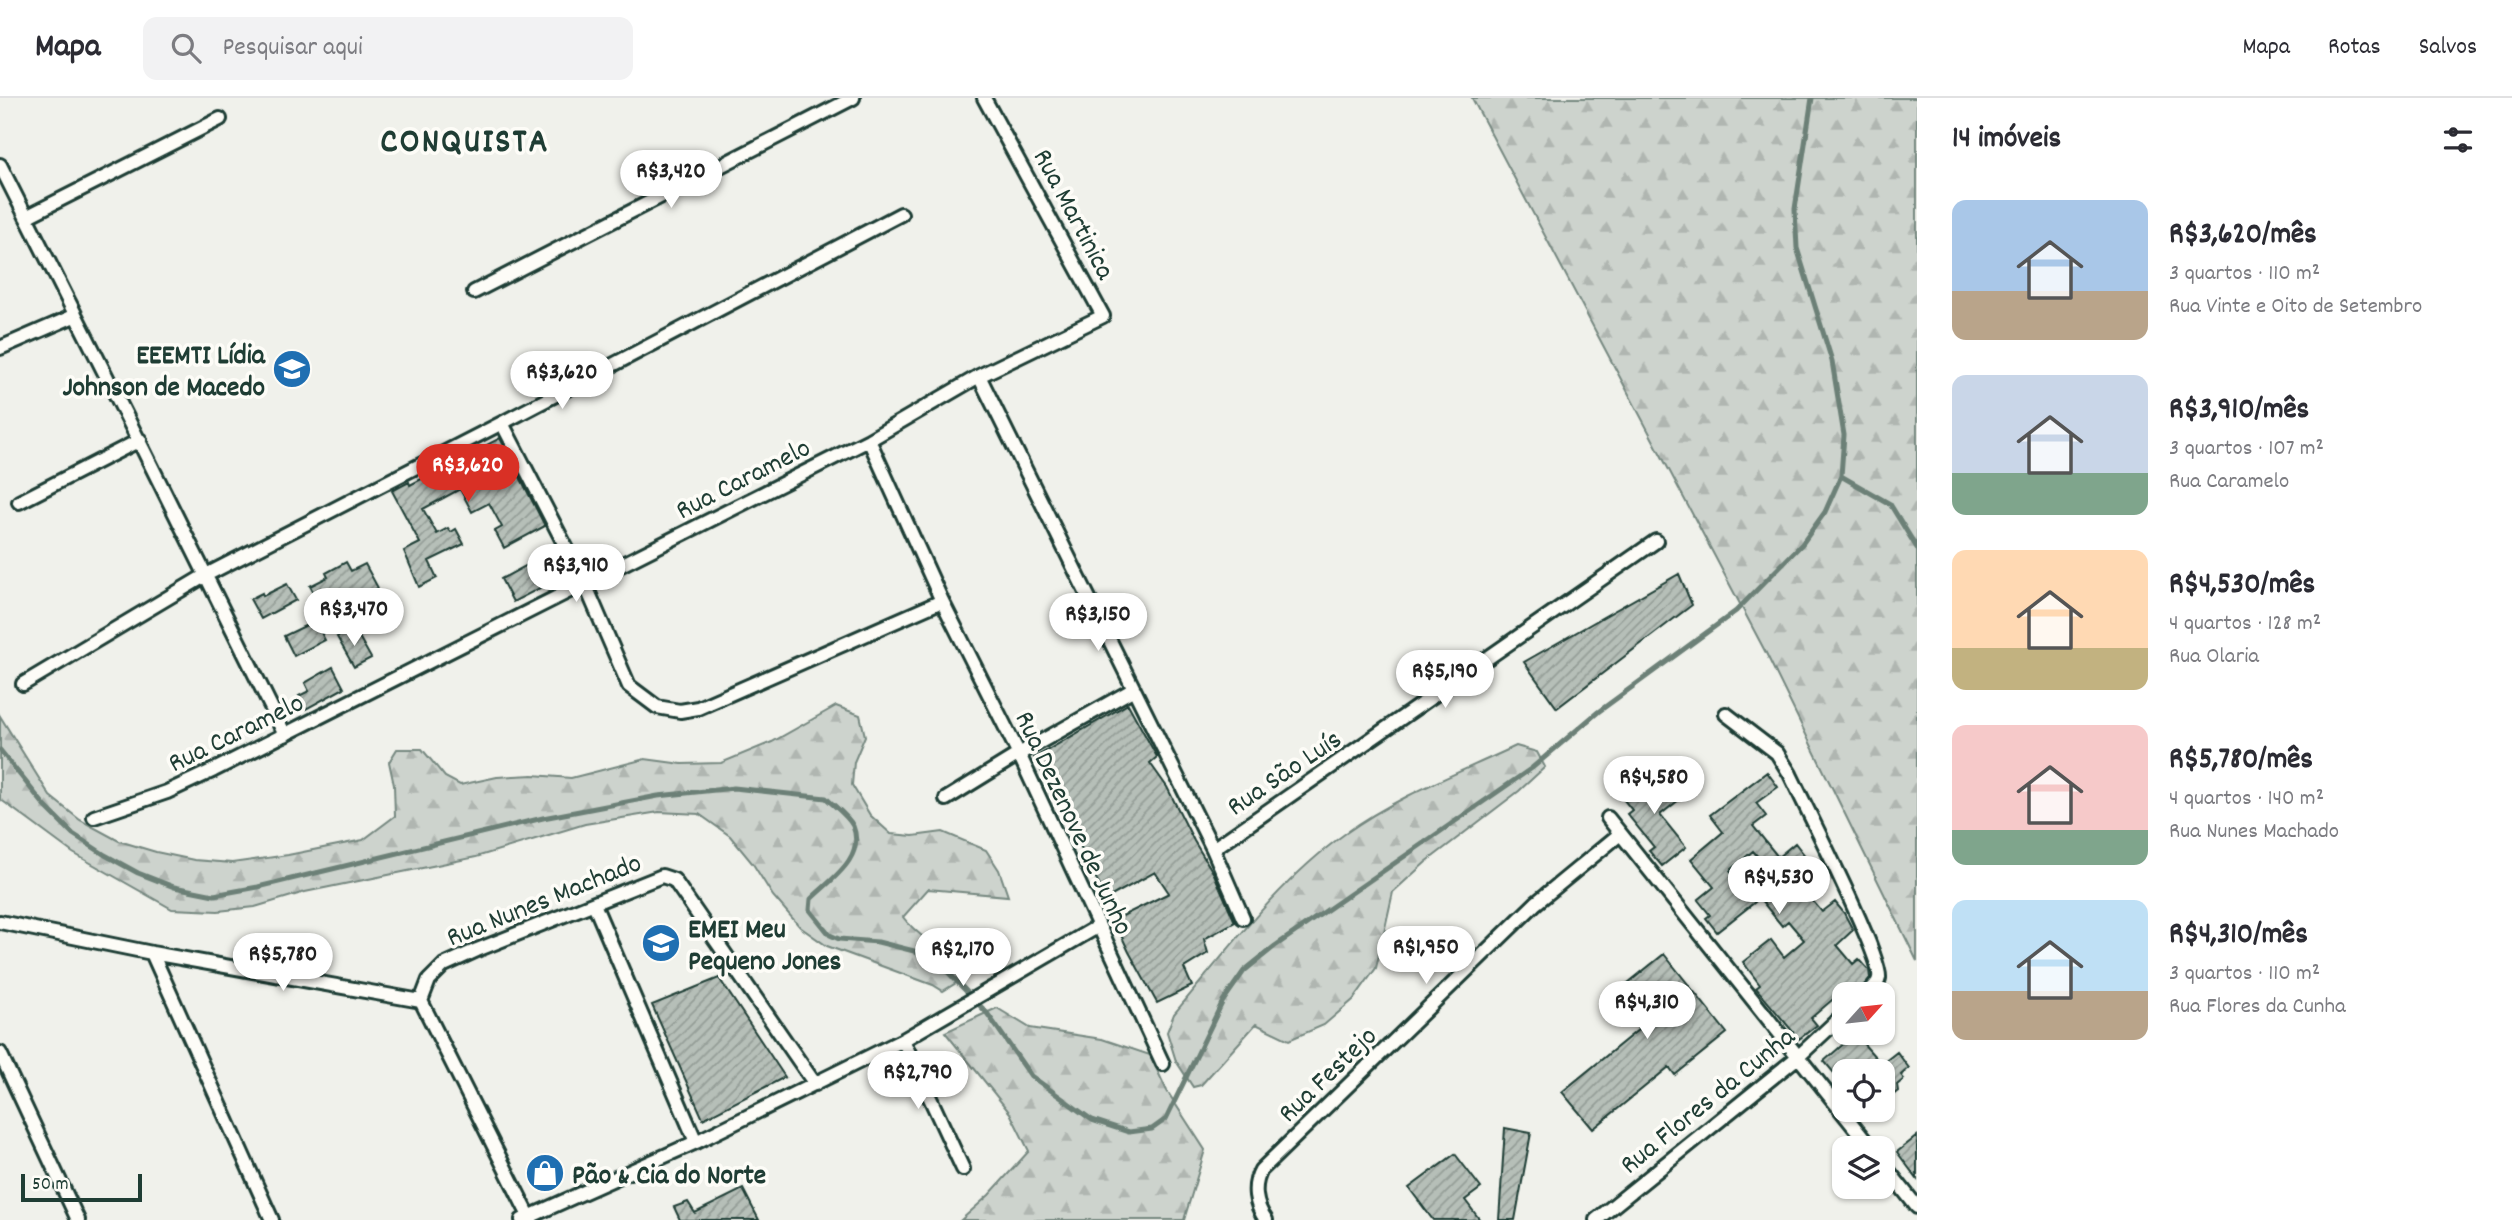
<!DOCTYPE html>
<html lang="pt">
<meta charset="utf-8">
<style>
:root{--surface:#fff;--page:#f2f2f3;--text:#2b2b33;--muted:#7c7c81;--line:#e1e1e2;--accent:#d93025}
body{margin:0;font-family:Dekko,sans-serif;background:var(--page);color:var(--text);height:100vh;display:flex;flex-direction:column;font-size:26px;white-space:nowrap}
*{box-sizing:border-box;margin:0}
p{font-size:23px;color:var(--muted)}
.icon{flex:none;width:38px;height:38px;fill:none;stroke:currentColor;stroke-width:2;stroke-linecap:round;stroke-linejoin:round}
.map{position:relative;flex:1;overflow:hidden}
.details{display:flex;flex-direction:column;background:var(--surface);width:595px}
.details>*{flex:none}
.needle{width:46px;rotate:63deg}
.controls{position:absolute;left:1832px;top:884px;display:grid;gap:14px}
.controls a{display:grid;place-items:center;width:63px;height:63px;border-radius:14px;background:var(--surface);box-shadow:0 2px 5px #0004;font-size:35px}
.scale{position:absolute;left:21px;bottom:18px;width:121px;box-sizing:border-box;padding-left:7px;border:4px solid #1f3d34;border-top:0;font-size:19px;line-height:24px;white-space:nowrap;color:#1f3d34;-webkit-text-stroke:5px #fdfcf7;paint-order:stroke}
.price{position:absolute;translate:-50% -60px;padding:0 16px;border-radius:24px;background:#fff;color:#222;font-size:23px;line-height:46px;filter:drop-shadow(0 2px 4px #0008)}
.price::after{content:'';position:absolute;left:50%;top:42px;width:21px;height:16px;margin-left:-10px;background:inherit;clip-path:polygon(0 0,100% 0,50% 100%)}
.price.selected{background:var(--accent);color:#fff}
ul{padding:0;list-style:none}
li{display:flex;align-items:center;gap:21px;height:175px;padding:0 35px}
li span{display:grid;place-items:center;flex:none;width:196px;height:140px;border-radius:14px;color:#555}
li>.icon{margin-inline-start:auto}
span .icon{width:84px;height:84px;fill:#fffc;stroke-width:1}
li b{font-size:30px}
h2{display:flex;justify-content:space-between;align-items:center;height:84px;padding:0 35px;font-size:30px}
header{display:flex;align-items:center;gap:42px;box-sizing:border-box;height:98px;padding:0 35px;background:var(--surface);border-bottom:2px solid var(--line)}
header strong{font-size:33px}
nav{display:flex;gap:38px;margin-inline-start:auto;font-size:24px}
.search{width:490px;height:63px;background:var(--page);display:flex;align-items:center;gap:18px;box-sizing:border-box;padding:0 24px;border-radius:14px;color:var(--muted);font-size:26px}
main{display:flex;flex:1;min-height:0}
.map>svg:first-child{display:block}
</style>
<header>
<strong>Mapa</strong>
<div class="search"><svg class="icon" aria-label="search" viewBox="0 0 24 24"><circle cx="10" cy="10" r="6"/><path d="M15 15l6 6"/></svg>Pesquisar aqui</div>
<nav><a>Mapa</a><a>Rotas</a><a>Salvos</a></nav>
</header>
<main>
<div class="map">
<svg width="1917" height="1122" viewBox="0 0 1917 1122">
<defs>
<pattern id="forest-firs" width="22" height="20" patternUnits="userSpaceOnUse" patternTransform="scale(1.75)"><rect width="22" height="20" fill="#cdd3cd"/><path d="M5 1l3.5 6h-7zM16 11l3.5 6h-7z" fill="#b0b6b1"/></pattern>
<pattern id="building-hatch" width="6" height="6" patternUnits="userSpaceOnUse" patternTransform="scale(1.75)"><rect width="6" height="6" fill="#b6bfb8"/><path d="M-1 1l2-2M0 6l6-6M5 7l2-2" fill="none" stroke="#939c96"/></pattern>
</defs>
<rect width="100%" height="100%" fill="#f0f1eb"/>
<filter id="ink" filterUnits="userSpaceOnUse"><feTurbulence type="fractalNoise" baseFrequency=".0143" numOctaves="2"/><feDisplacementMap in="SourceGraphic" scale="14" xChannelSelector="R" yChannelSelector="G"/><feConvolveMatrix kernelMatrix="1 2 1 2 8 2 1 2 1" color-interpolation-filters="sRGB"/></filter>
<g filter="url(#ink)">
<path fill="url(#forest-firs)" stroke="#768880" stroke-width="2" d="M 1472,0 L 1917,0 L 1917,863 L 1766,555 Z
M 836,608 L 860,617 L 865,638 L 854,664 L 852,687 L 870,717 L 891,736 L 913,738 L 943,734 L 986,752 L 999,772 L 1008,798 L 928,791 L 903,819 C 919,841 955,858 964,880 L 943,893 L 933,887 L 827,848 L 800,829 L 773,798 L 753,766 L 730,738 L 699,716 L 659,714 L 585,726 L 476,759 L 305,794 L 255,809 L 218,813 L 172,811 L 73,755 L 0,701 L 0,618 L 50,698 L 80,722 L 119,743 L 156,754 L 194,762 L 232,765 L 288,757 L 363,742 L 395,718 L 394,687 L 389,664 L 397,651 L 422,651 L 445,679 L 460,687 L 497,679 L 533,677 L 571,680 L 645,661 L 682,666 L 721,665 L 772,644 Z
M 1516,648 L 1537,654 L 1545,669 L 1519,693 L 1426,764 L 1393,794 L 1376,870 L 1353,902 L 1324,927 L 1289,942 L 1256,926 L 1201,987 L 1193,989 L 1176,963 L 1167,934 L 1174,916 C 1227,853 1279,783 1346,735 C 1397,698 1459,675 1516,648 Z
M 997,910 L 1030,930 L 1102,941 L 1150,957 L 1167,993 L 1205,1052 L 1184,1122 L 961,1122 L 989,1097 L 1029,1053 L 1010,1015 L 945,934 Z"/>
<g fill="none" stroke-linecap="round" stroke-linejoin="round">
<path stroke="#6c8077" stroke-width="5" d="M 1841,378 L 1890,406 L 1917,450
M 0,652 L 45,708 L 73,736 L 105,757 L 138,775 L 174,789 L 214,797 L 258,789 L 543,720 L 658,698 L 734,690 L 826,700 C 834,708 848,718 853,728 C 866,760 830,782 811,801 L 810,812 L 830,837 L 839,841 L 878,844 L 914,853 L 946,872 L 987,915 L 1031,978 L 1092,1022 L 1129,1034 L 1152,1031 L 1166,1021 L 1223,903 L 1244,873 L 1275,848 L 1532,670 L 1598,614 L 1736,513 L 1802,446 L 1825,414 L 1841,378 L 1844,337 L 1832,263 L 1797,150 L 1795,111 L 1812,0"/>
</g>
<path fill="url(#building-hatch)" stroke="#1f3d34" stroke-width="2" d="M 500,340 L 545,428 L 504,450 L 495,433 L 502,429 L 489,405 L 472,414 L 460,391 L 423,411 L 437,436 L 448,430 L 451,434 L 456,431 L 464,446 L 429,463 L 437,480 L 419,489 L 404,453 L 420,445 L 392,393 L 409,384 L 410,387 Z
M 557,451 L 569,475 L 513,504 L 501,481 Z
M 346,464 L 351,473 L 365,466 L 378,490 L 326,518 L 310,488 L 328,479 L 326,475 Z
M 1679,476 L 1692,507 L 1557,610 L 1524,564 Z
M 287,486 L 296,502 L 261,521 L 250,501 L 262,495 L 263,498 Z
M 315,523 L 325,542 L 294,558 L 284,538 Z
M 354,530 L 371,560 L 354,569 L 337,539 Z
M 333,569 L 344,590 L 306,611 L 299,598 L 309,593 L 305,585 Z
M 1128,606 L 1157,659 L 1150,665 L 1167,689 L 1194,743 L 1214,776 L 1235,824 L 1204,841 L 1208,855 L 1184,870 L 1192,888 L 1157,905 L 1129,854 L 1114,822 L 1169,795 L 1155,774 L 1106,801 L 1065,716 L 1034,660 Z
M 1646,674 L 1659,690 L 1666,684 L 1680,701 L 1660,717 L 1686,749 L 1662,768 L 1649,753 L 1654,749 L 1627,716 L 1632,712 L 1619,696 Z
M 1767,674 L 1778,689 L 1756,705 L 1766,718 L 1753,728 L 1778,759 L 1795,745 L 1806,759 L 1793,769 L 1804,784 L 1800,788 L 1822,814 L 1835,804 L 1844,815 L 1853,832 L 1837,847 L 1853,866 L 1859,861 L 1869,872 L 1870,880 L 1857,896 L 1839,896 L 1811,920 L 1817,927 L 1799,941 L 1756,890 L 1760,887 L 1743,864 L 1771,842 L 1784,859 L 1804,842 L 1788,823 L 1782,828 L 1760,801 L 1775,789 L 1766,778 L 1771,774 L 1753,753 L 1732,771 L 1730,773 L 1755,804 L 1717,834 L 1706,820 L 1710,817 L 1698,802 L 1714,789 L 1691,761 L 1723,734 L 1710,717 Z
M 1664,856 L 1727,935 L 1675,977 L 1669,969 L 1593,1031 L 1562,994 L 1639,931 L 1612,898 Z
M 719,880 L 785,979 L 703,1021 L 652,907 Z
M 1855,936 L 1883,968 L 1883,965 L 1897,954 L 1909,970 L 1901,977 L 1904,981 L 1897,987 L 1898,993 L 1883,1005 L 1883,973 L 1844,973 L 1844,987 L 1824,963 Z
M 1505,1030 L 1531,1035 L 1515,1122 L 1499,1122 Z
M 1917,1038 L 1917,1081 L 1897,1054 Z
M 1455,1056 L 1481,1090 L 1465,1102 L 1480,1122 L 1433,1122 L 1409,1090 Z
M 743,1091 L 759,1122 L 680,1122 L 674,1109 L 688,1104 L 695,1115 Z"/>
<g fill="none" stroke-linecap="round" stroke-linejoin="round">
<g stroke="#1f3d34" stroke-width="18">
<path id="street" d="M 0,67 C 96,257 191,446 285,637
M 26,119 L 220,21
M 474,194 L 853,0
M 0,250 L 74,218
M 979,278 L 1213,751 L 1243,820
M 502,325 L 585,486 L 629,588 L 657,609 L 680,613 L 698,610 L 942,503
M 869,342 L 942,503 L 1019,656 L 1163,966
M 19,404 L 140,342
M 23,586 L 206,477 L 502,325 L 901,116
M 1726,616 L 1777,655 L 1790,676 C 1804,706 1883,860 1879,880 C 1878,887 1871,891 1866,896
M 946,701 L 1019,656 L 1134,591
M 94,719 L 167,694 L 214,672 L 869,342 L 979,278 L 1103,218 L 984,0
M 1608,720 L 1871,1050
M 1213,751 L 1656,443
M 594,806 L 696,1044
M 0,824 L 152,855 L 421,903
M 152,855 L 272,1122
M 421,903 L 429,882 L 444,867 L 477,852 L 662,778 L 674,782 L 815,986
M 421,903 L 531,1122
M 903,942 L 963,1071
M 0,955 L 78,1122
M 1883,1066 L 1917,1109
M 522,1122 L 696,1044 L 903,942 L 1097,829
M 1266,1122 C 1255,1107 1252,1088 1261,1072 L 1536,805 L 1620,736
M 1596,1122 L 1799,958 L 1844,916"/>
</g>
<use href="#street" stroke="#fdfcf7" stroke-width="12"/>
</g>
</g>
<defs>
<g id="school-disc" transform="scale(2.0125)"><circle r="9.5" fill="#1f6fb2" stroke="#fdfcf7"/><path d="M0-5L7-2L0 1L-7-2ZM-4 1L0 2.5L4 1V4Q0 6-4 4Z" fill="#fff"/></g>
<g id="shop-disc" transform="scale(2.0125)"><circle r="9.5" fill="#1f6fb2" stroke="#fdfcf7"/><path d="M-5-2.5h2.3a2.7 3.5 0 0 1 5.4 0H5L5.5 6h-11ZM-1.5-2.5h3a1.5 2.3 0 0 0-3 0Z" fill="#fff"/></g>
</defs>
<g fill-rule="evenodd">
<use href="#school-disc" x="292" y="271"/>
<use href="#school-disc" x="661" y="845"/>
<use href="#shop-disc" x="545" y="1075"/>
</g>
<g text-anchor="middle" stroke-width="7" stroke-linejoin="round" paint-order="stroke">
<g font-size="28" fill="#1f3d34" stroke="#fdfcf7">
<text transform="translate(1076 115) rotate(62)" y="10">Rua Martinica</text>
<text transform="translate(742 379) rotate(-27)" y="10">Rua Caramelo</text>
<text transform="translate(235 633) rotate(-26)" y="10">Rua Caramelo</text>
<text transform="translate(1283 673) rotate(-34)" y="10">Rua São Luís</text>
<text transform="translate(1076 724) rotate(65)" y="10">Rua Dezenove de Junho</text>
<text transform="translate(543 800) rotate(-22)" y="10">Rua Nunes Machado</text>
<text transform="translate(1326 975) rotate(-44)" y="10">Rua Festejo</text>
<text transform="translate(1706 1001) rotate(-39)" y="10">Rua Flores da Cunha</text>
</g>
<g font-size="28" font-weight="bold" fill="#1f3d34" stroke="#fdfcf7" text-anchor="start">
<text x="265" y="265" text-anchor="end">EEEMTI Lídia<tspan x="265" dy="32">Johnson de Macedo</tspan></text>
<text x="688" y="839">EMEI Meu<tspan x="688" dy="32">Pequeno Jones</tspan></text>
<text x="572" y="1085">Pão &amp; Cia do Norte</text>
</g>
<g font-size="35" font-weight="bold" letter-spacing="2" fill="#1f3d34" stroke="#fdfcf7">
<text x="465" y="53">CONQUISTA</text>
</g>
</g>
</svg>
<div class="controls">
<a><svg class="needle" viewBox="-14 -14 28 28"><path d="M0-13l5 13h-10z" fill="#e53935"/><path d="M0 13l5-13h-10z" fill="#7c7c81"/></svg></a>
<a><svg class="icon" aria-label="locate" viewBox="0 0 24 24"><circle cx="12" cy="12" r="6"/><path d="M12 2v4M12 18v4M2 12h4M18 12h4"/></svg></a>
<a><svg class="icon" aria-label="layers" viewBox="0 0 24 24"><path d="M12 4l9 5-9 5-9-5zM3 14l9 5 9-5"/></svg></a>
</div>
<div class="scale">50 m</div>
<b class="price" style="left:671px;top:112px">R$3,420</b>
<b class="price" style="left:562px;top:313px">R$3,620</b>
<b class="price selected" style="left:468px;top:406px">R$3,620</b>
<b class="price" style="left:576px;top:506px">R$3,910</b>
<b class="price" style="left:354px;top:550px">R$3,470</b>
<b class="price" style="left:1098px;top:555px">R$3,150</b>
<b class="price" style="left:1445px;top:612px">R$5,190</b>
<b class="price" style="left:1654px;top:718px">R$4,580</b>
<b class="price" style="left:1779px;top:818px">R$4,530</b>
<b class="price" style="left:1426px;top:888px">R$1,950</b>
<b class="price" style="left:963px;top:890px">R$2,170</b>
<b class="price" style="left:283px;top:895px">R$5,780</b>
<b class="price" style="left:1647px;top:943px">R$4,310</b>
<b class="price" style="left:918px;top:1013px">R$2,790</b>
</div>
<section class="details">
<h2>14 imóveis<svg class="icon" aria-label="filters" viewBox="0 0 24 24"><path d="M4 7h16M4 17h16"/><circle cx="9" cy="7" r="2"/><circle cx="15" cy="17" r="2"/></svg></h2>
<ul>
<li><span style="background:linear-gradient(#a9c7e8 65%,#b9a48a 0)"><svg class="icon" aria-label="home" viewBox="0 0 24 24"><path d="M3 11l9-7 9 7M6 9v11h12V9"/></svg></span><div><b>R$3,620/mês</b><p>3 quartos · 110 m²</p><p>Rua Vinte e Oito de Setembro</p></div></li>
<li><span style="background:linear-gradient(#c9d6e8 70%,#7fa58c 0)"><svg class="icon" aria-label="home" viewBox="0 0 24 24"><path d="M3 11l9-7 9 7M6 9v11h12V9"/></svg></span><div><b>R$3,910/mês</b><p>3 quartos · 107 m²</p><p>Rua Caramelo</p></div></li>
<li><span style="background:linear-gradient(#ffd9b3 70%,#c2b280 0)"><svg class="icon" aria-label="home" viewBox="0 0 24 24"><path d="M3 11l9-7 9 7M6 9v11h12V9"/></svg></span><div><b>R$4,530/mês</b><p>4 quartos · 128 m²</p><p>Rua Olaria</p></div></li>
<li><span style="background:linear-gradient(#f6c9c9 75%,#7fa58c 0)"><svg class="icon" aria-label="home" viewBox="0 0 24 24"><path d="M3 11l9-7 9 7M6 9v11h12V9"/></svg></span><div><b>R$5,780/mês</b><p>4 quartos · 140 m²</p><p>Rua Nunes Machado</p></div></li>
<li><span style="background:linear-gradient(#bfe0f5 65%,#b9a48a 0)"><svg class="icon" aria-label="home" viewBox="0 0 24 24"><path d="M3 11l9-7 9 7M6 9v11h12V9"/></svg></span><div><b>R$4,310/mês</b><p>3 quartos · 110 m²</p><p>Rua Flores da Cunha</p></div></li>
</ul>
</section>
</main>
